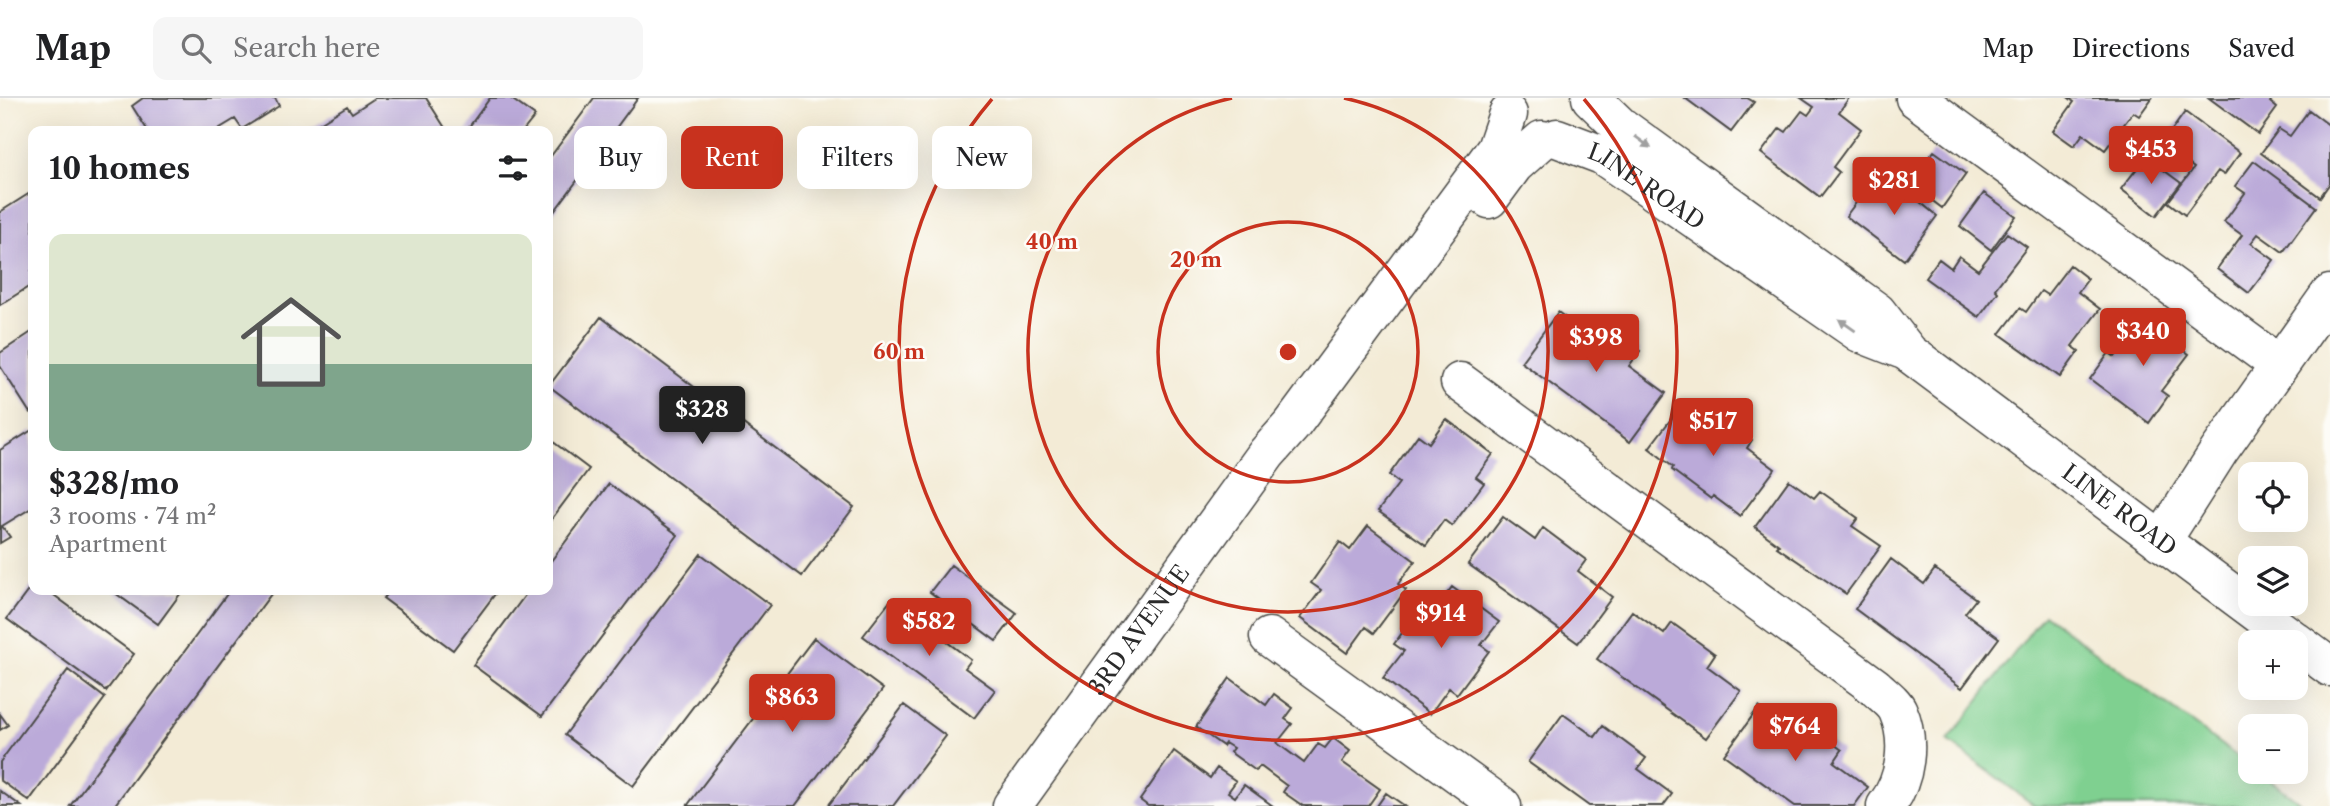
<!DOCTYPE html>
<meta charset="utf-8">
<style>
:root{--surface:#fff;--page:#f6f6f6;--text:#202124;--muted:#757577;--line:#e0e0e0;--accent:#c8321e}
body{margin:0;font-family:"Libre Caslon Text",serif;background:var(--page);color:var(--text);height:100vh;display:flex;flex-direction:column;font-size:26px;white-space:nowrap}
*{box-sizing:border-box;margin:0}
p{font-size:23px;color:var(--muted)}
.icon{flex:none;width:38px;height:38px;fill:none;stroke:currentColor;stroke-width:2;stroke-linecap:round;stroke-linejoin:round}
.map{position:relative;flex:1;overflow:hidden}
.details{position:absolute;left:28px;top:28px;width:525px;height:469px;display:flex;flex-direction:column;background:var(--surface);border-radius:14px;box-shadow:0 7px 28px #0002}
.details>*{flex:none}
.banner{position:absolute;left:574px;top:28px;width:665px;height:63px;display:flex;gap:14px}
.fabs{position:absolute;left:2238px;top:364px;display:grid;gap:14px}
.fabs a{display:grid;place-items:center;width:70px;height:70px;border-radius:14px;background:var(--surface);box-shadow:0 7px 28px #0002;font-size:35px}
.price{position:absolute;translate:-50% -60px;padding:0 16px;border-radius:7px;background:var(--accent);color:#fff;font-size:23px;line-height:46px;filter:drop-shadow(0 2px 4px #0008)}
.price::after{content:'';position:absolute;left:50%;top:42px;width:21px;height:16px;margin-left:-10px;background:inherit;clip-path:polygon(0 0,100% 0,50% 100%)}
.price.active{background:#222;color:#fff}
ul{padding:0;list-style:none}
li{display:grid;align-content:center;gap:14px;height:371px;padding:0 21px}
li+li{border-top:2px solid var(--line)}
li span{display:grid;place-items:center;height:217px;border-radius:14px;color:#555}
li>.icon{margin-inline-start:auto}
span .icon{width:126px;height:126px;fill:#fffc;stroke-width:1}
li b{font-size:30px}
h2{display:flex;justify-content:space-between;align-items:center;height:84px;padding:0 21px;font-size:30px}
.chip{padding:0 24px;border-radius:14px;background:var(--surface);box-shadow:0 7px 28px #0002;font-size:24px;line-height:63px}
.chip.active{background:var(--accent);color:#fff}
header{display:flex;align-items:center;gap:42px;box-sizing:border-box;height:98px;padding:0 35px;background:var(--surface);border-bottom:2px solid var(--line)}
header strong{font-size:33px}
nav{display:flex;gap:38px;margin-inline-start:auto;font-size:24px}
.search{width:490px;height:63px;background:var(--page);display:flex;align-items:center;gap:18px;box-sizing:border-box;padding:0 24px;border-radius:14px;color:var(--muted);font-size:26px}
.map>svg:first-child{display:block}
</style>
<header>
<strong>Map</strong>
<div class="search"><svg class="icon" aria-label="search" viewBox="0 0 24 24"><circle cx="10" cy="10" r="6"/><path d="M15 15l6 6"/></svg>Search here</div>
<nav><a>Map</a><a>Directions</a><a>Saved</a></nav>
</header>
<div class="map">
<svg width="2330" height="708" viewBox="0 0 2330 708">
<rect width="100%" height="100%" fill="#fdfcf7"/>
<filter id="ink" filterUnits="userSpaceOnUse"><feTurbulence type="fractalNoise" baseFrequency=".0143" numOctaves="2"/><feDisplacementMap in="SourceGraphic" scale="14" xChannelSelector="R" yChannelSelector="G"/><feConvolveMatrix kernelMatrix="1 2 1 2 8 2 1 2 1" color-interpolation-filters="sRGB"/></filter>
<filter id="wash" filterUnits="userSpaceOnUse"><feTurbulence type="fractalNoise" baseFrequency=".00686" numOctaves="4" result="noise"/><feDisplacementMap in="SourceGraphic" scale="28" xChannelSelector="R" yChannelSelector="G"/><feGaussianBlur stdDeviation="1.57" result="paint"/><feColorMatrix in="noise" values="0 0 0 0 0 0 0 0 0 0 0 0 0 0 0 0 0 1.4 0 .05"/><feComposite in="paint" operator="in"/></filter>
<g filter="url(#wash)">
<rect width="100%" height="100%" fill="#f3ebd6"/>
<path fill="#7fd090" stroke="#557e5e" stroke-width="2" d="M 2044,516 L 2250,668 L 2250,674 L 2259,674 L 2305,708 L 2035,708 L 1948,643 Z"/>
<g id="blocks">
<path fill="#bbaad9" d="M 143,0 L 275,0 L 279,8 L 242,31 L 235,21 L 215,33 L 148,33 L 132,8 Z
M 375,0 L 426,0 L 447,33 L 307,33 L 347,8 L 352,15 Z
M 490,0 L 510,0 L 535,18 L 523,33 L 466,33 Z
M 594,0 L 638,0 L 548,122 L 548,62 Z
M 1685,0 L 1747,0 L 1754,4 L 1731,34 Z
M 1801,0 L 1849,0 L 1839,14 L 1861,31 L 1833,69 L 1839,74 L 1820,99 L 1761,55 L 1780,30 L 1786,34 L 1802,13 L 1808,17 L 1814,9 Z
M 2069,0 L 2152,0 L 2139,18 L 2133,14 L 2105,52 L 2083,36 L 2074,48 L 2053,33 L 2074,4 Z
M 2209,0 L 2273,0 L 2270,4 L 2277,10 L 2258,36 Z
M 2309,12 L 2330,28 L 2330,85 L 2320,99 L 2261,55 L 2279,31 L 2290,38 Z
M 2185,14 L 2240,55 L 2224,77 L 2218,73 L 2185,117 L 2168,104 L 2194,70 L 2162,46 Z
M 1934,53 L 1966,76 L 1942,110 L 1909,85 Z
M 2146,59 L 2181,85 L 2156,118 L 2121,91 Z
M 2254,63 L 2316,109 L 2283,154 L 2258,136 L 2251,145 L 2274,162 L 2249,195 L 2217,171 L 2242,137 L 2224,124 L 2245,95 L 2235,88 Z
M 1894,76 L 1918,94 L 1914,99 L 1937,118 L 1904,162 L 1846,118 L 1864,94 L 1875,101 Z
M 33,93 L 33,172 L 31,173 L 33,186 L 0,207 L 0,114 Z
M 1984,95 L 2016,118 L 1991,152 L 1960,128 Z
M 2007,135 L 2027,149 L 1995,191 L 1998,194 L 1979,219 L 1925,180 L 1939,161 L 1951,170 L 1959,158 L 1978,172 Z
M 2070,167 L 2088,181 L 2078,194 L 2100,211 L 2072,248 L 2079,253 L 2060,279 L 2000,236 L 2020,210 L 2026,214 L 2041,193 L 2047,197 Z
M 2158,213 L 2177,226 L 2167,240 L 2189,256 L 2161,293 L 2168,298 L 2149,325 L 2090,281 L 2109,255 L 2115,259 L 2131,238 L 2136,242 Z
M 1558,214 L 1592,240 L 1603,226 L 1640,253 L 1629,268 L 1666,295 L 1630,344 L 1521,264 Z
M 601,219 L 854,409 L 802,478 L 549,288 Z
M 33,233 L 33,312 L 30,315 L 0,268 L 0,255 Z
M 1684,304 L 1709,322 L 1714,315 L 1752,342 L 1747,350 L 1775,371 L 1740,418 L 1713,398 L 1711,401 L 1672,372 L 1673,369 L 1649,350 Z
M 1446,321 L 1493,356 L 1476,379 L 1484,385 L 1452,428 L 1444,422 L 1426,447 L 1378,413 L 1399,385 L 1389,377 L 1418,337 L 1429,345 Z
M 32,332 L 33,409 L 2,428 L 10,439 L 0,445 L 0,352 Z
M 548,340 L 589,371 L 548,426 Z
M 1789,382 L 1814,400 L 1820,393 L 1858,420 L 1852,428 L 1881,448 L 1846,496 L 1777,449 L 1779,447 L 1755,429 Z
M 609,386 L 678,437 L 542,618 L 473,567 L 529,492 L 548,492 L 548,467 Z
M 1503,419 L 1535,442 L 1543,430 L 1586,462 L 1578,473 L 1612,499 L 1578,545 L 1468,466 Z
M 1368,428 L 1415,463 L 1398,486 L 1406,492 L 1374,535 L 1366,529 L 1347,555 L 1300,520 L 1321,492 L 1311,485 L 1340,444 L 1350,452 Z
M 701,456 L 770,507 L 633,688 L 565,637 Z
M 1891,461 L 1924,486 L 1935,471 L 1976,501 L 1965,515 L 1999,540 L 1962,590 L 1855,511 Z
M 951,467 L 1017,515 L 996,543 L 930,494 Z
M 33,486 L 33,492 L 47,492 L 134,556 L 106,593 L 7,521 Z
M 1452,489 L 1499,524 L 1481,547 L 1489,553 L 1457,596 L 1449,590 L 1430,616 L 1383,580 L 1404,553 L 1394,546 L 1424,505 L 1434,513 Z
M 111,492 L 183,492 L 158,526 Z
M 230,492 L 274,492 L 114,708 L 70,708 Z
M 390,492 L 498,492 L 453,552 L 383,500 Z
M 891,502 L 971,562 L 965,570 L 995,592 L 974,620 L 863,538 Z
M 1632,513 L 1664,536 L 1672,525 L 1715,556 L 1707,568 L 1741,593 L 1706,640 L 1597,561 Z
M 814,540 L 883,591 L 795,708 L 687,708 Z
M 68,572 L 105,600 L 29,703 L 0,682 L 0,664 Z
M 1230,580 L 1266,607 L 1274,596 L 1293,610 L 1285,621 L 1292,626 L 1277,645 L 1304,665 L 1318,646 L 1325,650 L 1333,640 L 1350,653 L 1342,664 L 1380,691 L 1368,708 L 1303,708 L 1283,694 L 1287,688 L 1260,668 L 1256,673 L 1230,654 L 1233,650 L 1225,645 L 1223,648 L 1196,629 Z
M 904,607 L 946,638 L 893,708 L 828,708 Z
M 1759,609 L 1791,632 L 1799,621 L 1842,652 L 1834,664 L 1868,689 L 1854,708 L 1795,708 L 1724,657 Z
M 0,616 L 8,627 L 0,632 Z
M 1563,616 L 1595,639 L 1603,628 L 1646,660 L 1638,671 L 1672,696 L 1663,708 L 1589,708 L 1528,664 Z
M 1174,653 L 1210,680 L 1217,670 L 1236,683 L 1228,694 L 1235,699 L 1244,687 L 1273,708 L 1148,708 L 1140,702 Z
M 0,693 L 21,708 L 0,708 Z
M 1386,695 L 1405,708 L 1377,708 Z"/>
</g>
</g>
<g filter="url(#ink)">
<use href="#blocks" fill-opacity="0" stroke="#494845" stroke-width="2"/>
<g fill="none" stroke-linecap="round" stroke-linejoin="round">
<g stroke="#494845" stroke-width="41">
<g id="minor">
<path id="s1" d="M 1591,0 L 1620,28 L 1877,214 L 1909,255 L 2330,569"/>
<path d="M 1915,0 L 2278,266"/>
<path id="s2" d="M 1557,40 L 1602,57 L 1860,235 L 1901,251"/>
<path d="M 1489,101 L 1514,67 L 1542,42"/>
<path d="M 1460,284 L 1875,589 C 1882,596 1894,604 1898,613 C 1911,643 1906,682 1886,708"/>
<path d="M 2161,444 L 2219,353 L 2330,196"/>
<path d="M 1269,539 L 1502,708"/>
<path id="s3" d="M 1012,708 L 1267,355 L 1292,327 L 1496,51 L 1508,16"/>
</g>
</g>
<use href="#minor" stroke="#fff" stroke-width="38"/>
</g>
<defs><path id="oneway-solid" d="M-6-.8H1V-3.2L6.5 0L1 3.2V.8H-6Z" transform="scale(1.75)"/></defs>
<g fill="#a0a0a0">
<use href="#oneway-solid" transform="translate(1643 44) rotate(36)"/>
<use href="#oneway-solid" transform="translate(1847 227) rotate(-145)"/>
</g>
</g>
<g fill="none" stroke="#c8321e" stroke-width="3.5">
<circle cx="1288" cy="254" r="130"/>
<path d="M1344 0A260 260 0 1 1 1232 0"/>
<path d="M1584 1A389 389 0 1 1 992 1"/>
</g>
<g text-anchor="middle" stroke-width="5" stroke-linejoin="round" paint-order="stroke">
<g font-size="23" fill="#2b2b2b" stroke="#fdfcf7">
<text dy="8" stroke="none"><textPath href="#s2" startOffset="102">LINE ROAD</textPath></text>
<text dy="8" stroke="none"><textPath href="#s1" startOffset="672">LINE ROAD</textPath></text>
<text dy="8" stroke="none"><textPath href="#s3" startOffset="217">3RD AVENUE</textPath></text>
</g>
</g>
<circle cx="1288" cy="254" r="10" fill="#c8321e" stroke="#fdfcf7" stroke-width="3.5"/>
<g font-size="21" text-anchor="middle" font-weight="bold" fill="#c8321e" stroke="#fdfcf7" stroke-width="5" stroke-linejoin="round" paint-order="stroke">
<text x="1052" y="151">40 m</text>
<text x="1196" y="169">20 m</text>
<text x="899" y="261">60 m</text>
</g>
</svg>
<div class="fabs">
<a><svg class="icon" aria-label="locate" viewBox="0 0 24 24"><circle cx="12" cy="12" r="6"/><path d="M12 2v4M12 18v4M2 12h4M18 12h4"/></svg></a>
<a><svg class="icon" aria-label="layers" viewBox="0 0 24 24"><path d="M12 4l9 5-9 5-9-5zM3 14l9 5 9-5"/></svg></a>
<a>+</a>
<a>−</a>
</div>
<b class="price" style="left:2151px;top:88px">$453</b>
<b class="price" style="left:1894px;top:119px">$281</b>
<b class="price" style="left:2143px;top:270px">$340</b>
<b class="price" style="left:1596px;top:276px">$398</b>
<b class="price active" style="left:702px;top:348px">$328</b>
<b class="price" style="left:1713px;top:360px">$517</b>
<b class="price" style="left:1441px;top:552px">$914</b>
<b class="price" style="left:929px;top:560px">$582</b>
<b class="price" style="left:792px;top:636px">$863</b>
<b class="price" style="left:1795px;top:665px">$764</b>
<div class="banner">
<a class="chip">Buy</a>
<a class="chip active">Rent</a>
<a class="chip">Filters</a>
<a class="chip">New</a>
</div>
<section class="details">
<h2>10 homes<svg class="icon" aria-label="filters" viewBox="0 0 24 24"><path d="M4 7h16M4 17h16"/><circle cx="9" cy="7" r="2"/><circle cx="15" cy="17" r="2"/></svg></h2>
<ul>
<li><span style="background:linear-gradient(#dfe7d0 60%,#7fa58c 0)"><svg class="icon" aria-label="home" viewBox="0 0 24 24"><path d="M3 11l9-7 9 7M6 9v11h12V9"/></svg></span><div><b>$328/mo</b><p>3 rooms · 74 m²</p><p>Apartment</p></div></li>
</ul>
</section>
</div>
